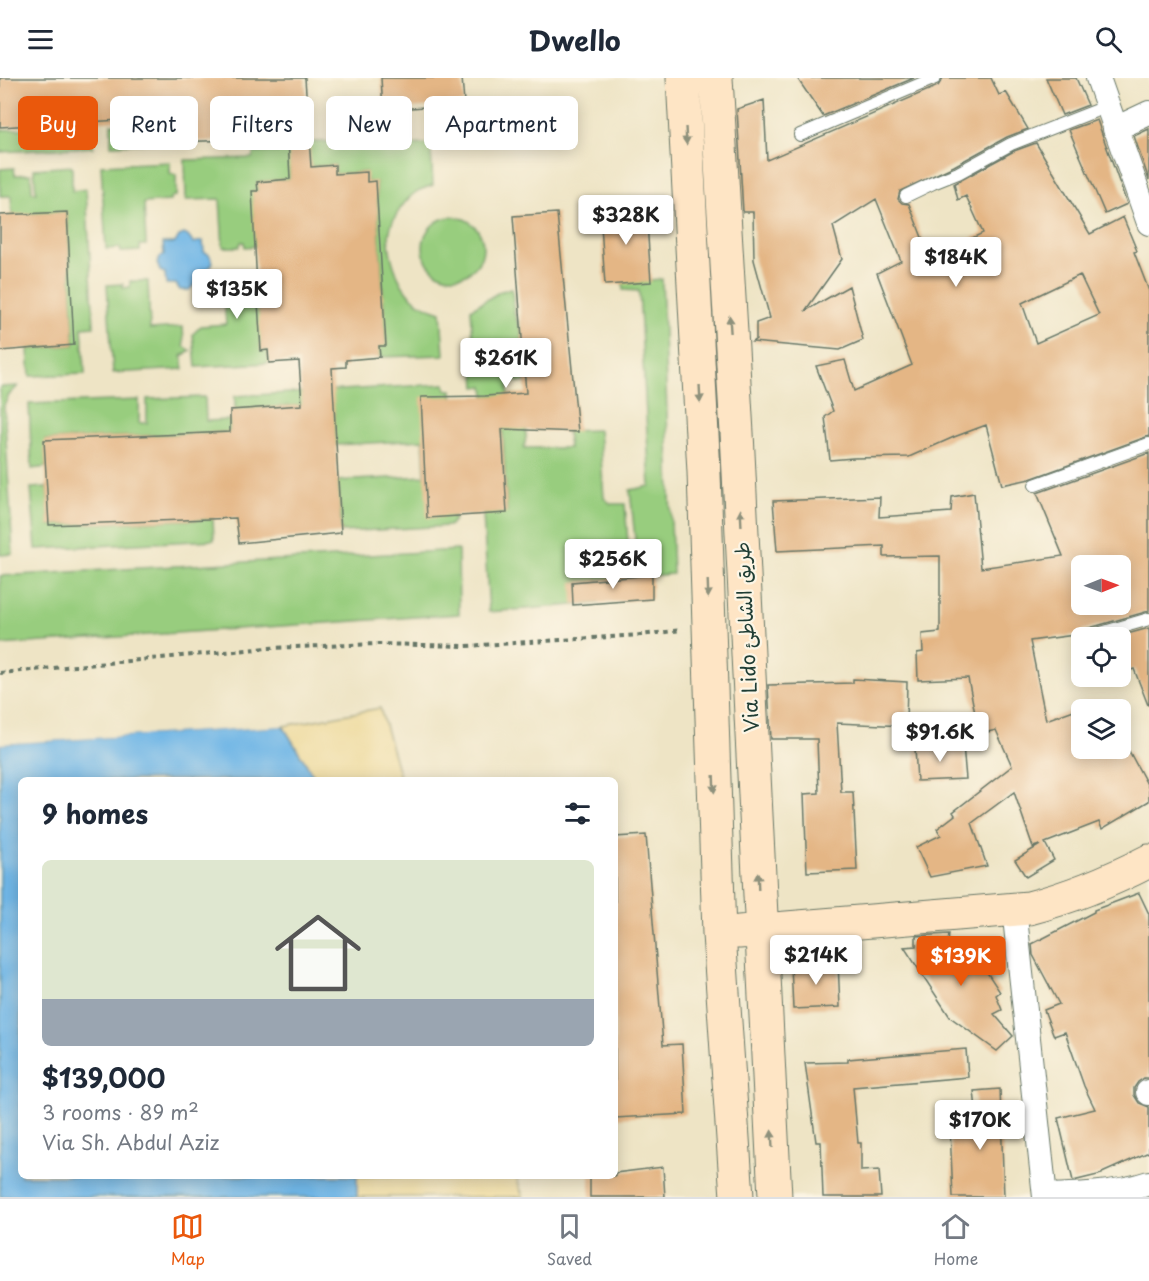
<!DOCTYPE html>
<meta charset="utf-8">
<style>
:root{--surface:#fff;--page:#f2f2f3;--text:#1f2937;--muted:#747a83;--line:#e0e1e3;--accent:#ea580c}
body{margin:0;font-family:"Playpen Sans","Playpen Sans Arabic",sans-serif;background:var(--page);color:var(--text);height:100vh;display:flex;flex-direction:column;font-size:22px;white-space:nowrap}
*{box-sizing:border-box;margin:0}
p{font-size:20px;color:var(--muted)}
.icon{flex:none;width:33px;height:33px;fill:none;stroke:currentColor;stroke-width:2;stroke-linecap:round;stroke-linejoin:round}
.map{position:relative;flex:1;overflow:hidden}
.side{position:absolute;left:18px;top:699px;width:600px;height:402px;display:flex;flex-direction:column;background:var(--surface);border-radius:9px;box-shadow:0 3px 15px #0003}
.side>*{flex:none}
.banner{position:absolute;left:18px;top:18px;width:600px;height:54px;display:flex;gap:12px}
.needle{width:39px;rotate:89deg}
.tools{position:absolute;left:1071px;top:477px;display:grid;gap:12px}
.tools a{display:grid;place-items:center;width:60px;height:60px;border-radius:9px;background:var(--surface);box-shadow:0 3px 15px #0003;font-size:30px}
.price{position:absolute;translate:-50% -51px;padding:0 14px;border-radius:6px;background:#fff;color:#222;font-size:20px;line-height:39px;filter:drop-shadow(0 2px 3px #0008)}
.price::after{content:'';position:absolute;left:50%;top:36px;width:18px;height:14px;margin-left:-9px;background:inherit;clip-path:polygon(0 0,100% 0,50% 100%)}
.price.current{background:var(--accent);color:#fff}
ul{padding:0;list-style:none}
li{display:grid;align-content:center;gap:12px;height:318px;padding:0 24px}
li span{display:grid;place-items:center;height:186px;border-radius:9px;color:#555}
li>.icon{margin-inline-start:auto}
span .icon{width:108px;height:108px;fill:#fffc;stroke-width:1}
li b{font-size:26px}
h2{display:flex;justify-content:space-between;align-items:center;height:72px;padding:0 24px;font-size:26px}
.pill{padding:0 21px;border-radius:9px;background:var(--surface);box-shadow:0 3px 15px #0003;font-size:21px;line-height:54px}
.pill.current{background:var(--accent);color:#fff}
header{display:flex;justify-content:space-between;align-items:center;height:78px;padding:0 24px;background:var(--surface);font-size:27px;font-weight:700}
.tab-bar{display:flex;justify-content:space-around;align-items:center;height:84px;border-top:2px solid var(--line);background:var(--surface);font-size:16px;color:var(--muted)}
.tab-bar a{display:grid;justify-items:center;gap:3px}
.tab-bar .current{color:var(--accent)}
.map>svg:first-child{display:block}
</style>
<header><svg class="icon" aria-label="menu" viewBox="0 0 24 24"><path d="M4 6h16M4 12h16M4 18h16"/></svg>Dwello<svg class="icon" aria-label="search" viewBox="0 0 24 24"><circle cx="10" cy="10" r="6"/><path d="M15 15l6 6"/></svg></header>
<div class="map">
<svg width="1149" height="1119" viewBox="0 0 1149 1119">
<rect width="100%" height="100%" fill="#fcf5e5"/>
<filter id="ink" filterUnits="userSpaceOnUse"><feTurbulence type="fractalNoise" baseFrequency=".0167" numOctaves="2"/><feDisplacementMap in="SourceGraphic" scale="12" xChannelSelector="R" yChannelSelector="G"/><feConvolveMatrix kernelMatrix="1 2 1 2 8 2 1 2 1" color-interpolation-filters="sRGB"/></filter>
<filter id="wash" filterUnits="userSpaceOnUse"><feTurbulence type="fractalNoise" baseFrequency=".008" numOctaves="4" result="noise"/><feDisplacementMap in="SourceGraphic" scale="24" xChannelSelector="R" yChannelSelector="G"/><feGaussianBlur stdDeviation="1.35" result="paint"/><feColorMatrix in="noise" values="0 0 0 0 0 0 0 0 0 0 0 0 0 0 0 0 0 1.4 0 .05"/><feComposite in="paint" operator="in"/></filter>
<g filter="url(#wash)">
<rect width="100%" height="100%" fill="#eee4c5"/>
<path fill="#98cd7e" stroke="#5c8559" stroke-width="1.5" d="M 171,28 L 172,64 L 111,67 L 111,46 L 168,43 L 168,29 Z
M 92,47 L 93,69 L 0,74 L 0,52 Z
M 357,63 L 358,71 L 423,66 L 428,67 L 431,72 L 433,107 C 428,109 421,111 416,114 C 406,121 392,140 390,152 C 386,171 397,207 413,220 C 421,227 431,231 441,234 L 444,277 L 380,279 L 379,268 L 386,267 L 376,104 L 367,104 L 366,94 L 335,96 L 335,87 L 290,90 L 290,101 L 257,104 L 258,113 L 253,113 L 256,168 L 245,169 L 244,164 L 241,164 L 239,169 L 223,169 L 220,121 L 186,122 L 185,82 L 252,80 L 254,75 L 309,72 L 309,64 Z
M 170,84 L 170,96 L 176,97 L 176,118 L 171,119 L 170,123 L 144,125 L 146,167 L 140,167 L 140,173 L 121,174 L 120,170 L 106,171 L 101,87 Z
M 72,88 L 72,113 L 86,111 L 94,248 L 82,249 L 85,296 L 30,298 L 28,271 L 74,267 L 67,134 L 12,137 L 11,118 L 0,118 L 0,91 L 14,90 L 15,97 L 31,96 L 32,114 L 36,115 L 34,91 Z
M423 169a30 30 0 1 1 60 0a30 30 0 1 1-60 0Z
M 262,196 L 261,273 L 268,272 L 269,285 L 196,289 L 193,256 L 201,248 L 226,246 L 223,205 L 231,197 Z
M 662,201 L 673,496 L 597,501 L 599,525 L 489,534 L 483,436 L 507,434 L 501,318 L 485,318 L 484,308 L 476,309 L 471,231 L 501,213 L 512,211 L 514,235 L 521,252 L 525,304 L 509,303 L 508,316 L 524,317 L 526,359 L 524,370 L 569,370 L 567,353 L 599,352 L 604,420 L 611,426 L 625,426 L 630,491 L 638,490 L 630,412 L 650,408 L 639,213 L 623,212 L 623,204 Z
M 130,203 L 148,203 L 150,251 L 183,249 L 184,268 L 191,273 L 182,278 L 184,291 L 113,295 L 107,207 L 123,206 L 123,210 L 130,209 Z
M 445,306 L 446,312 L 452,312 L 459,432 L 451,433 L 451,439 L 455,439 L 454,442 L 449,448 L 341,454 L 338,403 L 425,398 L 423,362 L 336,367 L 333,325 L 235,332 L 235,318 Z
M 18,308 L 9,317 L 4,328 L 13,476 L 0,477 L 0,309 Z
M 205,319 L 206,343 L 230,342 L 230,354 L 45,362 L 46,389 L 32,391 L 29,326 L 139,322 L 139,345 L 147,345 L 147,321 Z
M 47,409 L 50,447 L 213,441 L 214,462 L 36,471 L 31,410 Z
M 458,472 L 459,536 L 0,567 L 0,498 Z"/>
<path fill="#eeda9e" stroke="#868c69" stroke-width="1.5" d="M 380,630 L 401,702 L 316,702 L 283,648 Z
M 357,1098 L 516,1098 L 523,1119 L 357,1119 Z"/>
<path fill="#6fb6e6" stroke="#477a8d" stroke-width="1.5" d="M 184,156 L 188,158 L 193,165 L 203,163 L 204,174 L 209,176 L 213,184 L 211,188 L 205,192 L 206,204 L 196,205 L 189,212 L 180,212 L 176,206 L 166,206 L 165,195 L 160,193 L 157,185 L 161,178 L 164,177 L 163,165 L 175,165 L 179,158 Z
M 283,648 L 316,702 L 21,702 L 21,1098 L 357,1098 L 357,1119 L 0,1119 L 0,666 Z"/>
<path fill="#eee4c5" d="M 283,645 L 283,648 L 0,666 L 0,663 Z"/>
<g id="blocks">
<path fill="#e4b685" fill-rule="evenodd" d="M 0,0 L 305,0 L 311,89 L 335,87 L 335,96 L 367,94 L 367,104 L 376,103 L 386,268 L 379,268 L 380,279 L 346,282 L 346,289 L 332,290 L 341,455 L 239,465 L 236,440 L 49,447 L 44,362 L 230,354 L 230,332 L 302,327 L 299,283 L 269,285 L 268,272 L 261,273 L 257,208 L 252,113 L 258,113 L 257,104 L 290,101 L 288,60 L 175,64 L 173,39 L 0,49 Z
M 381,0 L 462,0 L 464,24 L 439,30 L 439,28 L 383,32 Z
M 797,0 L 914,0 L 823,38 Z
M 943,0 L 991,0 L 999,17 L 1006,14 L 1028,51 L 1007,59 L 954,88 L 900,113 L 898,121 L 902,125 L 909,126 L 930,180 L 983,155 L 966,118 L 958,122 L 954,106 L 1014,73 L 1036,65 L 1090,156 L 1123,139 L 1137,173 L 1134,174 L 1149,213 L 1149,358 L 1030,401 L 1002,407 L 986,347 L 954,359 L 909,379 L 853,380 L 830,382 L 825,339 L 833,333 L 816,288 L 845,282 L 854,313 L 912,287 L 877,195 L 901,183 L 876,121 L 833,148 L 842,181 L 805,233 L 849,208 L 863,262 L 840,272 L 752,264 L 756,261 L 756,245 L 770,240 L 754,182 L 753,134 L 743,134 L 737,31 L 764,22 L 767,82 L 938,8 ZM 1080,197 L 1099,237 L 1036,265 L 1022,225 Z
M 1046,0 L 1076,0 L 1088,27 L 1062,37 Z
M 1097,42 L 1127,126 L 1105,136 L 1069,52 Z
M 1149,51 L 1149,102 L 1134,58 Z
M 646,129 L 651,204 L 605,207 L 600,132 Z
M 67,134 L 74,267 L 0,273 L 0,137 Z
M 557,135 L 578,354 L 502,351 L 507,435 L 427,440 L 421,319 L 485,318 L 526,315 L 513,138 Z
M 1149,375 L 1149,533 L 1082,552 L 1082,556 L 1030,563 L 1046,642 L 1082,629 L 1082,670 L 1112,670 L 1115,680 L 1129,673 L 1149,710 L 1149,723 L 1102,751 L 1099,744 L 1045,765 L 1054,782 L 1026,799 L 1015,782 L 1040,767 L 1033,769 L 1014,714 L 972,745 L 987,788 L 930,799 L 916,769 L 941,757 L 937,751 L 955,737 L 953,734 L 1012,688 L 996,652 L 979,656 L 968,600 L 918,602 L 917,575 L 923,574 L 922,556 L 940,554 L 940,478 L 884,479 L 884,468 L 777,473 L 773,423 L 880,419 L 879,439 L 951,434 L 952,419 L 974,415 L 981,490 L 1063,478 L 1037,415 ZM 1082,488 L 1120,488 L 1120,526 L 1082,526 Z
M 652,497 L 652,521 L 573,527 L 572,504 Z
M 1149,550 L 1149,627 L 1148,627 L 1134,591 L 1120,596 L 1120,558 Z
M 853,601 L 907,604 L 906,648 L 837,645 L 841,714 L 853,714 L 857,792 L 807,794 L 804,716 L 819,715 L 817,661 L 771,661 L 768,607 L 853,605 Z
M 963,667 L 966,701 L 917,703 L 915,670 Z
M 646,757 L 663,967 L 682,966 L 686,1036 L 615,1040 L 615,759 Z
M 1139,815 L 1149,836 L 1149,1000 L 1144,1000 L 1138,1004 L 1134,1010 L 1134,1017 L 1139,1025 L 1149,1029 L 1149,1074 L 1102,1095 L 1102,1096 L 1073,1103 L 1058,1040 L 1095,1031 L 1084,1008 L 1065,954 L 1054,958 L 1044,932 L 1059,926 L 1033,877 L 1032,866 L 1094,834 L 1094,832 Z
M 949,856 L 948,865 L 961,864 L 963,884 L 975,876 L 1000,914 L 996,917 L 1002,932 L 994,936 L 1013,958 L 997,973 L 950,939 L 904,869 L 916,868 L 916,858 Z
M 838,884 L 840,929 L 793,931 L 791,887 Z
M 966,971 L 968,999 L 853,1009 L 858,1065 L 861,1065 L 861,1093 L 879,1092 L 881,1119 L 823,1119 L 821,1064 L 816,1064 L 805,985 L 848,984 L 848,981 Z
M 1000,1011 L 1004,1119 L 953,1119 L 950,1051 L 978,1050 L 974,1013 Z
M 663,1089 L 665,1119 L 590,1119 L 590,1098 L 615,1098 L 615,1095 Z"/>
</g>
</g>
<g filter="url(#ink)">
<use href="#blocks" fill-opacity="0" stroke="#677767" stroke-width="1.5"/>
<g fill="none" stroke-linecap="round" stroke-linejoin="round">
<g stroke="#677767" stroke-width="14">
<path id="lane" d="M 800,57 L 935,0
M 906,118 L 933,105 L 958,95 L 1011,66 L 1108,28
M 1035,407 L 1149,366
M 1101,555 L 1149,541"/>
</g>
<g stroke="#677767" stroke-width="26">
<path id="street" d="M 1098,0 L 1149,145
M 1115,51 L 1149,35
M 1014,830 L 1045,1119
M 1148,1014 L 1149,1015
M 1045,1118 C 1080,1117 1116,1116 1149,1105"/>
</g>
<g stroke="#677767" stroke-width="35">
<path id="secondary" d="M 683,0 L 704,394 L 719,856 L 737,1119
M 716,0 L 737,355 L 775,1119
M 739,854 L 1029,830 C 1072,819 1110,803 1149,783"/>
</g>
<path stroke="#677767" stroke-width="4" stroke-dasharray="4.5 4.5" stroke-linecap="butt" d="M 0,595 L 268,570 L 378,566 L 466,568 L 641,557 L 682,552"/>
<use href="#lane" stroke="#fff" stroke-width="12"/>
<use href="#street" stroke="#fff" stroke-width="24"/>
<use href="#secondary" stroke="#fee5c5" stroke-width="33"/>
</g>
<defs><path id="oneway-solid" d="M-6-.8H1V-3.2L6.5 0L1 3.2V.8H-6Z" transform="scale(1.5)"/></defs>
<g fill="#8e917c">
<use href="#oneway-solid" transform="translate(686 58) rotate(87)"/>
<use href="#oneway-solid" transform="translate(730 246) rotate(-94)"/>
<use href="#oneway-solid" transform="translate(700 316) rotate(87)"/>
<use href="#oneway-solid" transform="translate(741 440) rotate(-93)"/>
<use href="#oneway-solid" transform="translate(708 511) rotate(88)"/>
<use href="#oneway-solid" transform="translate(714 706) rotate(88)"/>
<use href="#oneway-solid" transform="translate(758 803) rotate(-92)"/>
<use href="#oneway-solid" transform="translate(772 1061) rotate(-93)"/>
</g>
</g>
<g text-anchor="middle" stroke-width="4.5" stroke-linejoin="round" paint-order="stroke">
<g font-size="20" fill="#1f3d34" stroke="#fcf5e5">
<text transform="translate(747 559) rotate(-93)" y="7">Via Lido طريق الشاطئ</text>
</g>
</g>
</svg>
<div class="tools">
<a><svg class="needle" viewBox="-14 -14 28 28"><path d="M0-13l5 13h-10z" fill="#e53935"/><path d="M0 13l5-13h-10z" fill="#747a83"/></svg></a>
<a><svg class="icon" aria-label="locate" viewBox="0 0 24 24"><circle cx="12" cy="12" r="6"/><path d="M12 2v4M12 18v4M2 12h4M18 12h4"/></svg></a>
<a><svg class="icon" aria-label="layers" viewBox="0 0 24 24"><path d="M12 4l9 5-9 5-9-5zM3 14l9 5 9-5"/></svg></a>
</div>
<b class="price" style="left:626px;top:168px">$328K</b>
<b class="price" style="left:956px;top:210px">$184K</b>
<b class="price" style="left:237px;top:242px">$135K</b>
<b class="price" style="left:506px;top:311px">$261K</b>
<b class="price" style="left:613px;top:512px">$256K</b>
<b class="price" style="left:940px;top:685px">$91.6K</b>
<b class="price" style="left:816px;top:908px">$214K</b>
<b class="price current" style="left:961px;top:909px">$139K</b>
<b class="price" style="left:980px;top:1073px">$170K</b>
<div class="banner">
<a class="pill current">Buy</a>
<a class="pill">Rent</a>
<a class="pill">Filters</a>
<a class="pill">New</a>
<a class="pill">Apartment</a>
</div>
<section class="side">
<h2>9 homes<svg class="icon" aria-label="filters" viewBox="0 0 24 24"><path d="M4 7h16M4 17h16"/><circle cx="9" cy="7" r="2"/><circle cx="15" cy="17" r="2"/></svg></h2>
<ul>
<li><span style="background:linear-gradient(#dfe7d0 75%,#9aa5b1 0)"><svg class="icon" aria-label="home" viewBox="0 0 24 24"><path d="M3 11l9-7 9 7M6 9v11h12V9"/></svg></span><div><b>$139,000</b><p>3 rooms · 89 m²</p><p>Via Sh. Abdul Aziz</p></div></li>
</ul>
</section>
</div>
<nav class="tab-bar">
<a class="current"><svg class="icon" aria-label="map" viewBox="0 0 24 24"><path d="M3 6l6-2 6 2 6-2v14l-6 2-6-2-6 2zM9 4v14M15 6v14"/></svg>Map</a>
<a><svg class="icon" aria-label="saved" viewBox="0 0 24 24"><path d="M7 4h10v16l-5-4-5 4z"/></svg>Saved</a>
<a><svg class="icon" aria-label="home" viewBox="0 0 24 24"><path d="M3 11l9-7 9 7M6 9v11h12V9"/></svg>Home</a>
</nav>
